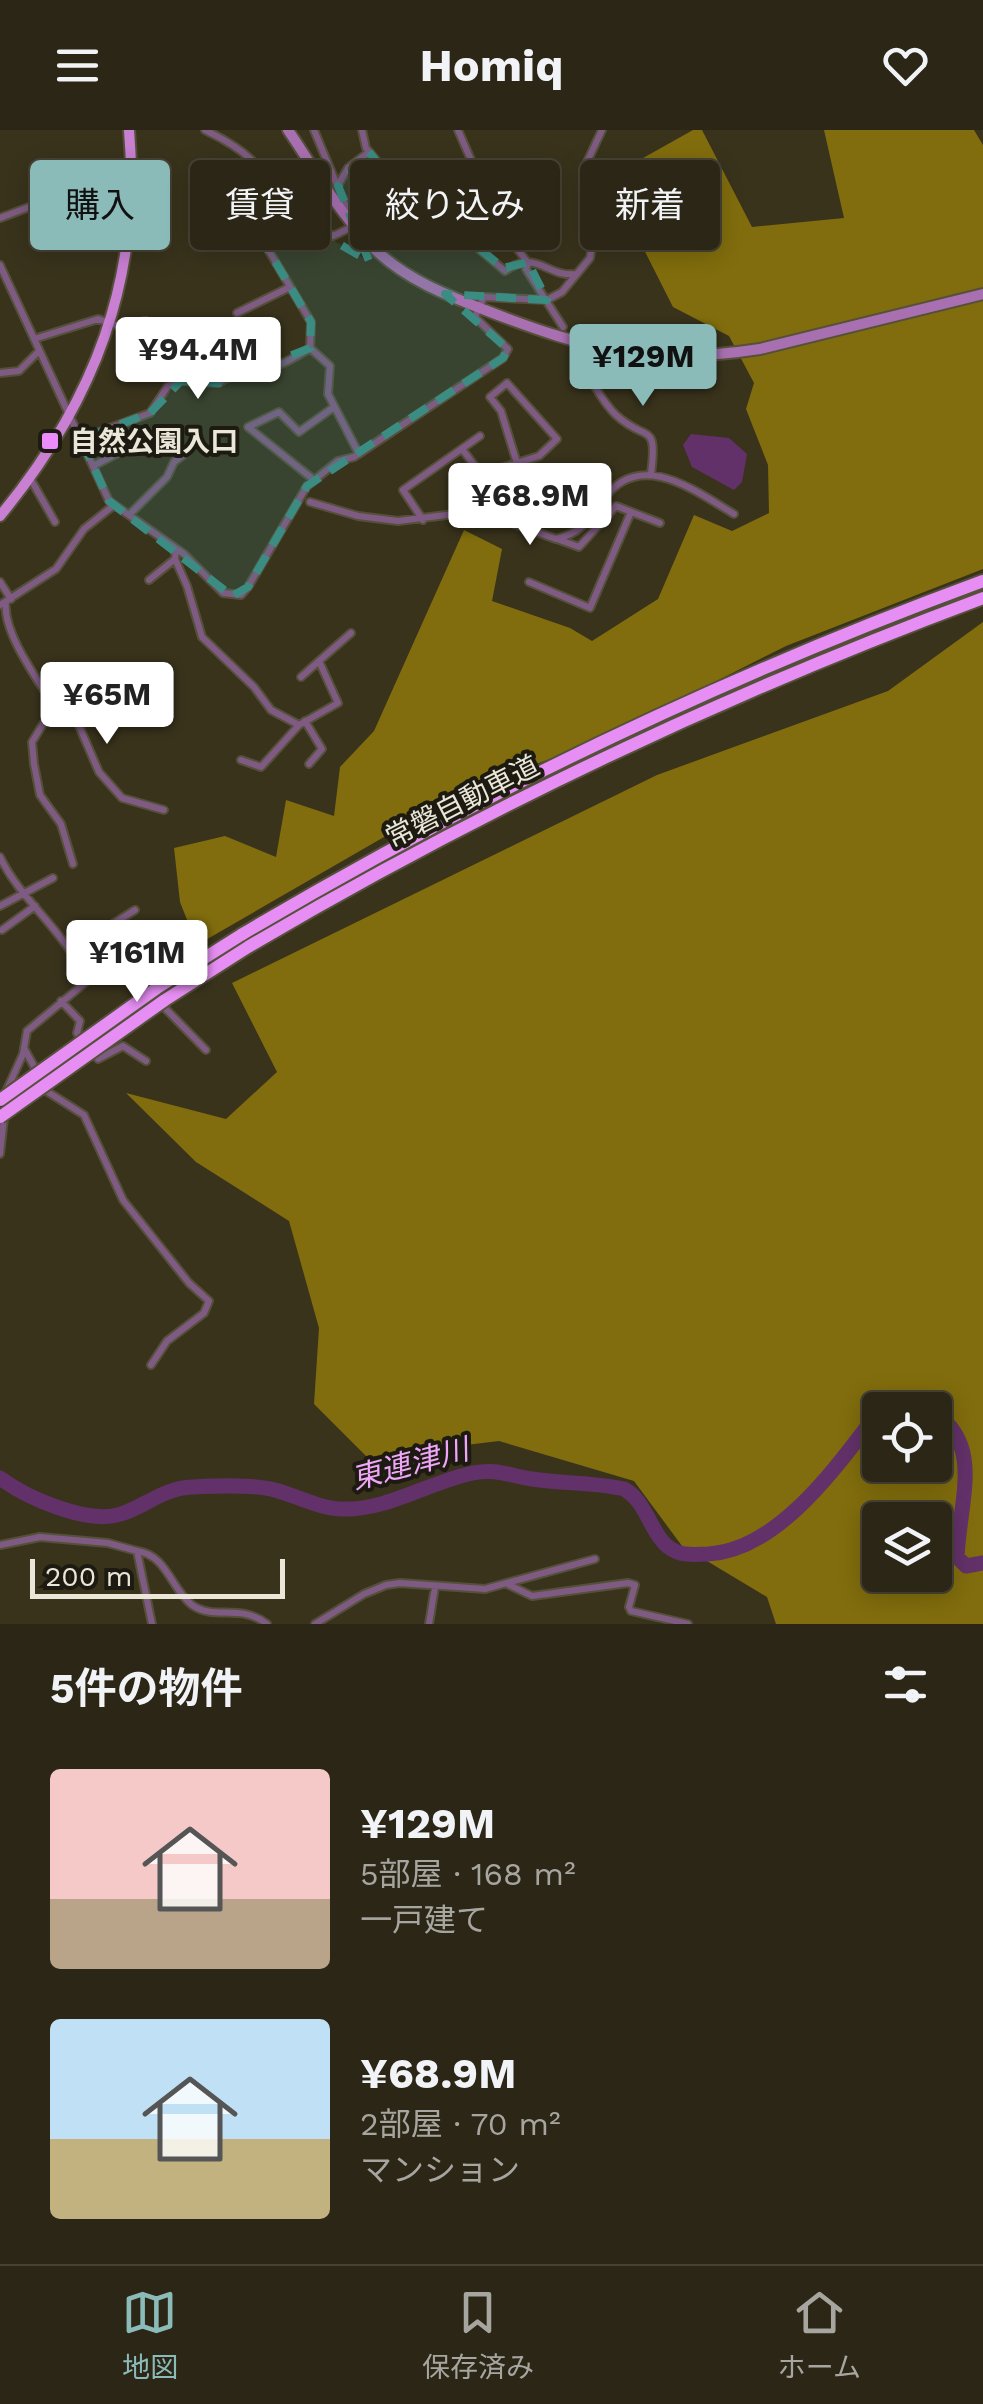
<!DOCTYPE html>
<html lang="ja">
<meta charset="utf-8">
<style>
:root{--surface:#2b2615;--page:#332e1e;--text:#f1f3f6;--muted:#a6a5a0;--line:#474334;--accent:#8bbbb9}
body{margin:0;font-family:"Work Sans","Noto Sans JP",sans-serif;background:var(--page);color:var(--text);height:100vh;display:flex;flex-direction:column;font-size:38px;white-space:nowrap}
*{box-sizing:border-box;margin:0}
p{font-size:32px;color:var(--muted)}
.icon{flex:none;width:55px;height:55px;fill:none;stroke:currentColor;stroke-width:2;stroke-linecap:round;stroke-linejoin:round}
.map{position:relative;height:1494px;overflow:hidden}
.sheet{display:flex;flex-direction:column;background:var(--surface);flex:1}
.sheet>*{flex:none}
.hud{position:absolute;left:30px;top:30px;width:925px;height:90px;display:flex;gap:20px}
.buttons{position:absolute;left:862px;top:1262px;display:grid;gap:20px}
.buttons a{display:grid;place-items:center;width:90px;height:90px;border-radius:10px;background:var(--surface);box-shadow:0 5px 25px #0003,0 0 0 2px var(--line);font-size:50px}
.scale{position:absolute;left:30px;bottom:25px;width:255px;box-sizing:border-box;padding-left:10px;border:5px solid #eae7d9;border-top:0;font-size:28px;line-height:35px;white-space:nowrap;color:#eae7d9;-webkit-text-stroke:8px #1d1b11;paint-order:stroke}
.price{position:absolute;translate:-50% -85px;padding:0 22px;border-radius:10px;background:#fff;color:#222;font-size:32px;line-height:65px;filter:drop-shadow(0 2px 5px #0008)}
.price::after{content:'';position:absolute;left:50%;top:60px;width:30px;height:22px;margin-left:-15px;background:inherit;clip-path:polygon(0 0,100% 0,50% 100%)}
.price.active{background:var(--accent);color:#111}
ul{padding:0;list-style:none}
li{display:flex;align-items:center;gap:30px;height:250px;padding:0 50px}
li span{display:grid;place-items:center;flex:none;width:280px;height:200px;border-radius:10px;color:#555}
li>.icon{margin-inline-start:auto}
span .icon{width:120px;height:120px;fill:#fffc;stroke-width:1}
li b{font-size:42px}
h2{display:flex;justify-content:space-between;align-items:center;height:120px;padding:0 50px;font-size:42px}
.tag{padding:0 35px;border-radius:10px;background:var(--surface);box-shadow:0 5px 25px #0003,0 0 0 2px var(--line);font-size:35px;line-height:90px}
.tag.active{background:var(--accent);color:#111}
header{display:flex;justify-content:space-between;align-items:center;height:130px;padding:0 50px;background:var(--surface);font-size:45px;font-weight:700}
.menu{display:flex;justify-content:space-around;align-items:center;height:140px;border-top:2px solid var(--line);background:var(--surface);font-size:28px;color:var(--muted)}
.menu a{display:grid;justify-items:center;gap:5px}
.menu .active{color:var(--accent)}
.map>svg:first-child{display:block}
</style>
<header><svg class="icon" aria-label="menu" viewBox="0 0 24 24"><path d="M4 6h16M4 12h16M4 18h16"/></svg>Homiq<svg class="icon" aria-label="heart" viewBox="0 0 24 24"><path d="M12 20l-8-8c-3-5 5-10 8-4 3-6 11-1 8 4z"/></svg></header>
<div class="map">
<svg width="983" height="1494" viewBox="0 0 983 1494">
<rect width="100%" height="100%" fill="#39331c"/>
<path fill="#816d0d" fill-rule="evenodd" d="M 693,0 L 702,0 L 752,97 L 844,88 L 824,0 L 974,0 L 983,15 L 983,439 L 786,516 L 592,614 L 469,658 L 197,815 L 180,772 L 174,718 L 225,706 L 276,727 L 286,670 L 334,686 L 340,637 L 374,601 L 464,400 L 502,419 L 492,471 L 570,498 L 592,511 L 658,469 L 694,385 L 732,401 L 769,383 L 768,335 L 746,279 L 754,253 L 729,206 L 673,177 L 633,98 L 605,94 L 611,46 Z
M 983,492 L 983,1494 L 776,1494 L 767,1467 L 682,1416 L 634,1351 L 499,1311 L 367,1327 L 314,1274 L 319,1198 L 289,1091 L 196,1032 L 126,963 L 226,989 L 277,942 L 232,853 L 657,645 L 888,561 ZM 935,1280 L 935,1335 L 880,1335 L 880,1280 ZM 935,1390 L 935,1445 L 880,1445 L 880,1390 Z"/>
<path fill="#623169" d="M 691,304 L 729,308 L 747,324 L 742,352 L 734,360 L 692,337 L 683,315 Z"/>
<g fill="none" stroke-linecap="round" stroke-linejoin="round">
<path stroke="#623169" stroke-width="15" d="M 880,1280 C 896,1266 912,1271 929,1280
M 935,1283 C 983,1316 960,1368 957,1427 L 966,1436 L 983,1433
M 0,1348 C 27,1368 88,1395 121,1384 C 146,1376 164,1358 192,1357 C 214,1356 254,1354 275,1360 C 297,1366 318,1378 341,1379 C 387,1381 429,1352 473,1343 C 497,1338 510,1346 532,1349 C 563,1354 594,1352 624,1359 C 649,1372 651,1412 677,1422 C 687,1426 698,1424 708,1424 C 780,1420 839,1333 880,1280"/>
<g stroke="#55503a" stroke-width="10">
<path id="street" d="M 205,0 C 236,15 273,37 271,75 L 277,81 L 285,80 L 333,106 L 354,96 L 314,0
M 362,0 L 366,18 L 413,75 L 422,93 L 444,113 L 465,107 L 505,141 C 537,118 547,148 576,144
M 458,0 L 475,39 L 475,63 L 528,133 L 526,139 L 563,197
M 338,55 L 348,38 L 369,22
M 271,75 L 269,121 L 311,192 L 310,218 L 330,236 L 328,264 L 359,324
M 0,88 L 77,59 L 96,66 L 131,71
M 0,135 L 109,371 L 184,424 L 223,463 L 241,465 L 248,457 L 307,356 L 338,331 L 354,327 L 503,228 L 508,219 L 475,187 L 484,167 L 547,170 L 562,162 L 590,128 L 595,98 L 587,53 L 587,32 L 602,0
M 237,183 L 290,157
M 34,209 L 98,189 L 119,196 L 146,191
M 577,224 C 584,239 603,273 616,285 C 646,313 658,290 651,344
M 0,243 L 19,241 L 39,221
M 197,252 L 200,210
M 81,309 L 150,283 L 168,256 L 181,251 L 219,253 C 234,242 249,246 266,240 C 282,235 296,227 310,218
M 462,319 L 481,344 L 495,340 C 499,358 499,369 486,382
M 93,336 L 137,313
M 495,340 L 539,326 L 557,309 L 507,253 L 490,267 L 501,281 L 517,333
M 30,348 L 55,392
M 314,350 L 248,297 L 279,282 L 299,302 L 334,277
M 310,372 L 358,386 L 398,391 L 478,381 L 556,409 C 582,403 589,390 603,370 C 639,318 694,360 734,384
M 129,385 L 167,347 L 174,332 L 187,322
M 423,390 L 403,360 L 480,306
M 557,409 L 579,417 L 616,376 L 660,393
M 176,419 L 175,429 L 187,456 L 202,507 L 254,557 L 271,580 L 299,595 L 338,573 L 319,531 L 351,503
M 149,450 L 175,429
M 0,452 L 11,469
M 529,452 L 590,478 L 631,382
M 6,472 C 2,502 38,550 54,576 L 32,612 L 34,634 L 40,665 L 61,694 L 73,734
M 0,475 L 56,439 L 84,399 L 114,375
M 301,547 L 319,531
M 52,572 L 73,582 L 99,642 L 122,668 L 164,680
M 305,591 L 322,619 L 309,634
M 241,630 L 261,637 L 299,595
M 0,727 C 22,773 68,802 86,852 L 27,901 L 23,924 L 4,966
M 0,776 L 53,748
M 2,800 L 35,776
M 89,809 L 135,780
M 69,818 L 89,809 L 114,825 L 151,863
M 61,871 L 80,891 L 77,903 L 83,911
M 159,872 L 206,920
M 24,918 L 48,962 L 84,985 L 123,1070 L 189,1153 L 209,1171 L 204,1183 L 167,1211 L 151,1235
M 91,920 L 98,929 L 123,916 L 146,931
M 0,1024 L 4,988
M 0,1415 L 40,1407 L 108,1413 L 137,1421 L 152,1494
M 137,1421 C 167,1425 171,1459 192,1475 C 215,1491 240,1473 267,1494
M 509,1455 L 532,1466 L 628,1453 L 635,1455 L 629,1477 L 631,1481 L 688,1494
M 315,1494 L 364,1464 L 386,1455 L 400,1453 L 485,1459 L 595,1429
M 429,1494 L 435,1457"/>
</g>
<g stroke="#55503a" stroke-width="14">
<path id="secondary" d="M 288,0 C 316,41 342,89 379,123 C 410,151 447,165 485,180 C 588,220 649,236 760,219 L 983,164"/>
</g>
<g stroke="#55503a" stroke-width="14">
<path id="primary" d="M 0,386 C 94,272 142,149 129,0"/>
</g>
<g stroke="#55503a" stroke-width="16">
<path id="highway" d="M 241,805 C 477,665 725,546 983,451
M 248,817 C 482,679 728,563 983,468"/>
</g>
<use href="#street" stroke="#7f5b84" stroke-width="6"/>
<use href="#secondary" stroke="#a970b1" stroke-width="10"/>
<use href="#primary" stroke="#c980d3" stroke-width="10"/>
<use href="#highway" stroke="#e68ef3" stroke-width="12"/>
<g stroke="#55503a" stroke-width="16" stroke-linecap="butt">
<path id="highway-bridge" d="M 0,970 L 157,858 L 241,805
M 0,987 L 165,870 L 248,817"/>
</g>
<use href="#highway-bridge" stroke="#e68ef3" stroke-width="12"/>
</g>
<path fill="#3b8d83" fill-opacity="0.2" stroke="#3b8d83" stroke-width="8" stroke-dasharray="20 12" stroke-linejoin="round" d="M 369,22 L 444,113 L 465,107 L 503,138 L 528,132 L 547,170 L 445,164 L 508,219 L 503,228 L 307,356 L 248,457 L 232,466 L 109,371 L 81,309 L 150,283 L 181,251 L 219,253 L 310,218 L 311,192 L 269,121 L 271,75 L 369,131 L 338,56 Z"/>
<rect fill="#ec8cfa" stroke="#1d1b11" stroke-width="4" x="40" y="301" width="20" height="20" rx="5"/>
<g text-anchor="middle" stroke-width="8" stroke-linejoin="round" paint-order="stroke">
<g font-size="28" font-weight="bold" fill="#eae7d9" stroke="#1d1b11" text-anchor="start">
<text x="70" y="321">自然公園入口</text>
</g>
<g font-size="28" fill="#eae7d9" stroke="#1d1b11">
<text transform="translate(462 671) rotate(-27)" y="10">常磐自動車道</text>
</g>
<g font-size="30" font-style="italic" fill="#efa6f9" stroke="#1d1b11">
<text transform="translate(410 1334) rotate(-15)" y="10">東連津川</text>
</g>
</g>
</svg>
<div class="buttons">
<a><svg class="icon" aria-label="locate" viewBox="0 0 24 24"><circle cx="12" cy="12" r="6"/><path d="M12 2v4M12 18v4M2 12h4M18 12h4"/></svg></a>
<a><svg class="icon" aria-label="layers" viewBox="0 0 24 24"><path d="M12 4l9 5-9 5-9-5zM3 14l9 5 9-5"/></svg></a>
</div>
<div class="scale">200 m</div>
<b class="price" style="left:198px;top:272px">¥94.4M</b>
<b class="price active" style="left:643px;top:279px">¥129M</b>
<b class="price" style="left:530px;top:418px">¥68.9M</b>
<b class="price" style="left:107px;top:617px">¥65M</b>
<b class="price" style="left:137px;top:875px">¥161M</b>
<div class="hud">
<a class="tag active">購入</a>
<a class="tag">賃貸</a>
<a class="tag">絞り込み</a>
<a class="tag">新着</a>
</div>
</div>
<section class="sheet">
<h2>5件の物件<svg class="icon" aria-label="filters" viewBox="0 0 24 24"><path d="M4 7h16M4 17h16"/><circle cx="9" cy="7" r="2"/><circle cx="15" cy="17" r="2"/></svg></h2>
<ul>
<li><span style="background:linear-gradient(#f6c9c9 65%,#b9a48a 0)"><svg class="icon" aria-label="home" viewBox="0 0 24 24"><path d="M3 11l9-7 9 7M6 9v11h12V9"/></svg></span><div><b>¥129M</b><p>5部屋 · 168 m²</p><p>一戸建て</p></div></li>
<li><span style="background:linear-gradient(#bfe0f5 60%,#c2b280 0)"><svg class="icon" aria-label="home" viewBox="0 0 24 24"><path d="M3 11l9-7 9 7M6 9v11h12V9"/></svg></span><div><b>¥68.9M</b><p>2部屋 · 70 m²</p><p>マンション</p></div></li>
</ul>
</section>
<nav class="menu">
<a class="active"><svg class="icon" aria-label="map" viewBox="0 0 24 24"><path d="M3 6l6-2 6 2 6-2v14l-6 2-6-2-6 2zM9 4v14M15 6v14"/></svg>地図</a>
<a><svg class="icon" aria-label="saved" viewBox="0 0 24 24"><path d="M7 4h10v16l-5-4-5 4z"/></svg>保存済み</a>
<a><svg class="icon" aria-label="home" viewBox="0 0 24 24"><path d="M3 11l9-7 9 7M6 9v11h12V9"/></svg>ホーム</a>
</nav>
